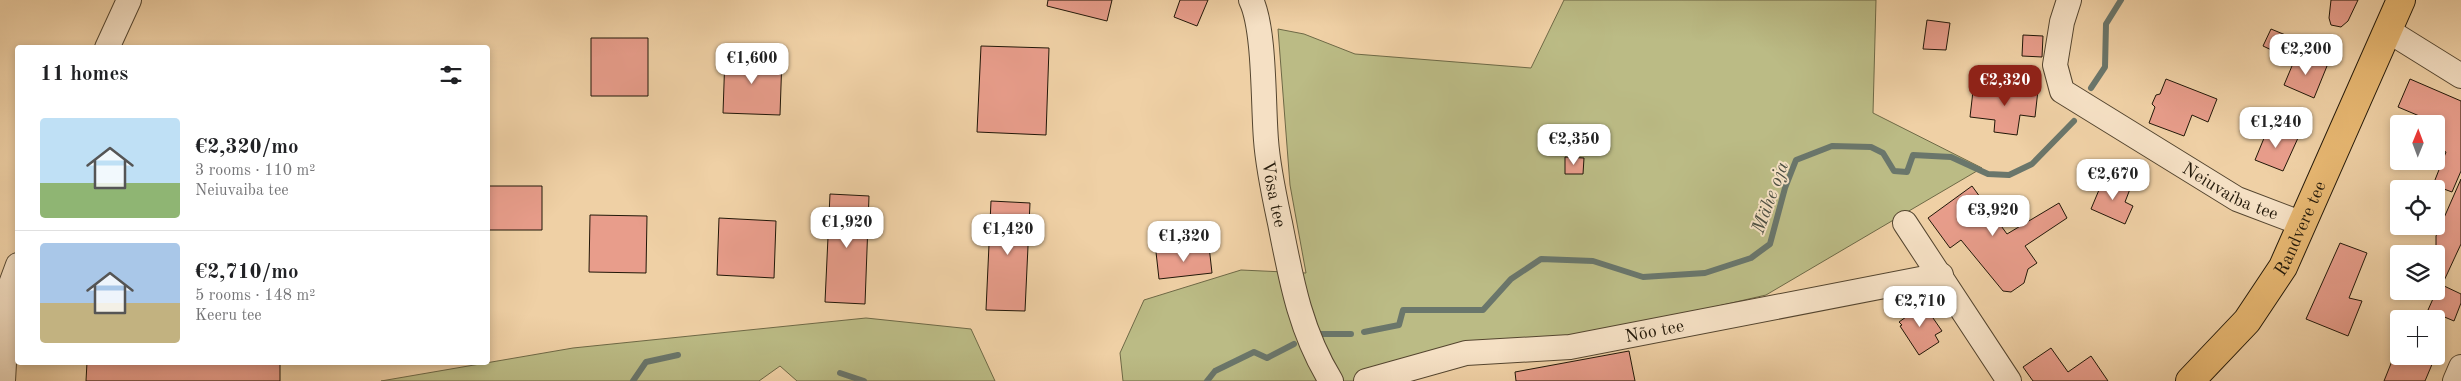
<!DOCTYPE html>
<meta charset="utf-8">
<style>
:root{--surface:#fff;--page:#f6f6f6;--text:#202124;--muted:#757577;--line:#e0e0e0;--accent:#8f2418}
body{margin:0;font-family:"Old Standard TT",serif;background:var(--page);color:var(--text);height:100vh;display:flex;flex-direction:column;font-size:19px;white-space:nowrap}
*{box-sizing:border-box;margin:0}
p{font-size:16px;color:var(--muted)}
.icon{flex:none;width:28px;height:28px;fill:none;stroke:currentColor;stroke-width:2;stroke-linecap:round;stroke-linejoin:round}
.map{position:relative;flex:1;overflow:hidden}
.panel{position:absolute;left:15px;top:45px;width:475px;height:320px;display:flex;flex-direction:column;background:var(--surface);border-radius:5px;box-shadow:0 2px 8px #0003}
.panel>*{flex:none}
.needle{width:32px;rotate:1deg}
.buttons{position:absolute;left:2390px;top:115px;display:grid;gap:10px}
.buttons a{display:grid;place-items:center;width:55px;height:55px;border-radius:5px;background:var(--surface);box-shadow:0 2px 8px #0003;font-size:25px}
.price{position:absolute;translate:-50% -42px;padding:0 11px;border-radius:10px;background:#fff;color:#222;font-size:16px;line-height:32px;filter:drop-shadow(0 1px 2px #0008)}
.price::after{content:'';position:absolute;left:50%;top:30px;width:15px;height:11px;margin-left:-8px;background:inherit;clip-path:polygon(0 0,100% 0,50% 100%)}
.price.active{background:var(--accent);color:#fff}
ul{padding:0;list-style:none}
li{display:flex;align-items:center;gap:15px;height:125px;padding:0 25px}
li+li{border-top:1px solid var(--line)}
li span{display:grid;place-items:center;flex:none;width:140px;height:100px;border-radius:5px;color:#555}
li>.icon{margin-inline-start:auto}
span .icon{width:60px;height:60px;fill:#fffc;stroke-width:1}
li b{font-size:21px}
h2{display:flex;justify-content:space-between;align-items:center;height:60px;padding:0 25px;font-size:21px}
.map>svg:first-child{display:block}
</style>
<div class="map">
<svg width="2461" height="381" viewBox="0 0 2461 381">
<rect width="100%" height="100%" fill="#efd0a5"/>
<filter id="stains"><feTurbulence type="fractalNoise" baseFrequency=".004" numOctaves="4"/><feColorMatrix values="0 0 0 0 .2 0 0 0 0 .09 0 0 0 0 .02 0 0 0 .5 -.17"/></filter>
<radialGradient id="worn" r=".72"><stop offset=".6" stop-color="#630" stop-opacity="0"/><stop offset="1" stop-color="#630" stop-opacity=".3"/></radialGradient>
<path fill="#bbbb85" stroke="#6e6946" d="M 1564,0 L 1876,0 L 1873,113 L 1982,168 L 1766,295 L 1393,381 L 1123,381 L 1120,353 L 1144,300 L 1241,270 L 1306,273 L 1290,185 L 1278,29 L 1304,34 L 1355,54 L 1531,68 Z
M 866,318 L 971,329 L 995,381 L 797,381 L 780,366 L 759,381 L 381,381 L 573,348 Z"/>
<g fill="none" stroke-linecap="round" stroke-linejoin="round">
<path stroke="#6a766b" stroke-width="6" d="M 2091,88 L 2105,67 L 2106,24 L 2121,0
M 1364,332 L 1399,325 L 1403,310 L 1483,310 L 1511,279 L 1541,259 L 1593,261 L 1643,277 L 1705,273 L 1751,258 L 1770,244 L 1785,188 L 1796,160 L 1832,146 L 1871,147 L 1883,153 L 1894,171 L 1907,172 L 1913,155 L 1951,157 L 1988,174 L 2009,175 L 2032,164 L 2074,121
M 1320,334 L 1351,334
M 840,373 L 864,381
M 633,381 L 646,362 L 678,355
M 1207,381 L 1215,371 L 1254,352 L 1267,358 L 1294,344"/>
</g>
<path fill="#e89d8b" stroke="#211708" d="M 1048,0 L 1112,0 L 1107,21 L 1047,6 Z
M 1180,0 L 1208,0 L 1197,26 L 1174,17 Z
M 2331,0 L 2358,0 L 2348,21 L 2341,27 L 2331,25 L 2329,18 Z
M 1927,20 L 1950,23 L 1946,50 L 1923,49 Z
M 2271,29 L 2288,36 L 2280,54 L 2263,46 Z
M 2023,35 L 2043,36 L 2042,57 L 2022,56 Z
M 591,38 L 648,38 L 648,96 L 591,96 Z
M 981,46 L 1049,48 L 1046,135 L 977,132 Z
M 2297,54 L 2327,66 L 2314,98 L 2284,85 Z
M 725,55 L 782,57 L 780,115 L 723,113 Z
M 2166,79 L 2217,99 L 2208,122 L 2192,115 L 2184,136 L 2149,123 L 2155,107 L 2152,104 L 2156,95 L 2160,94 Z
M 2410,79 L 2461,101 L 2461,171 L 2452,192 L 2433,185 L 2446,152 L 2436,147 L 2436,123 L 2398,107 Z
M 2014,86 L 2038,90 L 2035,117 L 2020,115 L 2017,135 L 1994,132 L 1995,120 L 1970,117 L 1973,91 L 1987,92 L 1988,89 L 2014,92 Z
M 2269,126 L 2298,138 L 2283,171 L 2255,160 Z
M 1565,157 L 1584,158 L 1583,174 L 1565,174 Z
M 2104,178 L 2130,189 L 2125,202 L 2133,206 L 2125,224 L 2091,209 Z
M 2461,179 L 2461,244 L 2442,285 L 2461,294 L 2461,303 L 2454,321 L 2428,310 L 2436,292 L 2436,236 Z
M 488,186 L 542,186 L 542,230 L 488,230 Z
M 1972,186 L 2007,234 L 2059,203 L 2067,218 L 2025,246 L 2037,263 L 2028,269 L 2024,283 L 2011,292 L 2003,291 L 1961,240 L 1950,248 L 1928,218 Z
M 830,194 L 869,196 L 865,304 L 825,302 Z
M 991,201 L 1030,203 L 1025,311 L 986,310 Z
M 590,215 L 647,216 L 646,273 L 589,272 Z
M 719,218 L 776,221 L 774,278 L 717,275 Z
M 2340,243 L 2367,253 L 2349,298 L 2362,301 L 2348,336 L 2306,319 Z
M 1209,246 L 1212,273 L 1159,279 L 1156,252 Z
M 1915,301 L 1920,308 L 1924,305 L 1942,331 L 1935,335 L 1939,342 L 1919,355 L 1900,326 L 1902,325 L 1899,322 L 1906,317 L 1901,310 Z
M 2051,348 L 2068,372 L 2091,356 L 2108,381 L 2033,381 L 2023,367 Z
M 1629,351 L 1635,381 L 1516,381 L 1515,372 Z
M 2394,356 L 2420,356 L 2433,362 L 2425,381 L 2384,381 Z
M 87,362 L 198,364 L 198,362 L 280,362 L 280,381 L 86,381 Z"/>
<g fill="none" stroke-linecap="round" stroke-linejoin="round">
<g stroke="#54452f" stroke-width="26">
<g id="minor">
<path id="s1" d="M 1251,0 C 1265,29 1263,104 1266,140 C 1268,168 1274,195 1280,223 C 1291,279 1300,331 1331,381"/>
<path id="s2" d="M 2069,0 L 2062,22 L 2055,65 L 2062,91 L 2237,199 L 2303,224"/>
<path d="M 2387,30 L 2461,76"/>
<path d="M 107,48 L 129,0"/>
<path d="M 1905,223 L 2009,381"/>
<path d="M 3,381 L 8,292 L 18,265"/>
<path id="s3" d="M 1366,381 L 1466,353 L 1570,347 L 1941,275"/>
<path d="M 2455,381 L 2461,367"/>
</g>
</g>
<g stroke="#211708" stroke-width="30">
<g id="major">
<path id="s4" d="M 2190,381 L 2247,321 L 2283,267 L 2401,0"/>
</g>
</g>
<use href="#minor" stroke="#f5e0c4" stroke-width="24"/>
<use href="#major" stroke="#e8b872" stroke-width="28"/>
</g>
<g text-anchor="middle" stroke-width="4" stroke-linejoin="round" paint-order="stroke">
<g font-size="18" fill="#211708" stroke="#f5e0c4">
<text dy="6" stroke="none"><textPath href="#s2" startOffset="290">Neiuvaiba tee</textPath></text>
<text dy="6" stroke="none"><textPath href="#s1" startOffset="196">Võsa tee</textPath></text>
<text dy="6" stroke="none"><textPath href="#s4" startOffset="190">Randvere tee</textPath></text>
<text dy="6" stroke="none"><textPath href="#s3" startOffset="294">Nõo tee</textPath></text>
</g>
<g font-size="19" font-style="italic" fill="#4c4f42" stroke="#f5e0c4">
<text transform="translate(1769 197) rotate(-70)" y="7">Mähe oja</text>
</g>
</g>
<rect width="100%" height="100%" filter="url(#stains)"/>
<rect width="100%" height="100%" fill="url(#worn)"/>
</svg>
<div class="buttons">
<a><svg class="needle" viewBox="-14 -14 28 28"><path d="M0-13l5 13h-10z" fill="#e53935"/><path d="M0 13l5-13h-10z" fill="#757577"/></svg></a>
<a><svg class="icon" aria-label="locate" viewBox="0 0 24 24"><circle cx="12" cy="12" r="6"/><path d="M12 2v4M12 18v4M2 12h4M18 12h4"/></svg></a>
<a><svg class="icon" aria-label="layers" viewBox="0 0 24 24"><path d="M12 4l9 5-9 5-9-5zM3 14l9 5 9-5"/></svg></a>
<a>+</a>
</div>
<b class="price" style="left:2306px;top:76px">€2,200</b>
<b class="price" style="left:752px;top:85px">€1,600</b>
<b class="price active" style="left:2005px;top:107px">€2,320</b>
<b class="price" style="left:2276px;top:149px">€1,240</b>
<b class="price" style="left:1574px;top:166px">€2,350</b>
<b class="price" style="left:2113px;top:201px">€2,670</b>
<b class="price" style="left:1993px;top:237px">€3,920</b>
<b class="price" style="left:847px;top:249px">€1,920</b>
<b class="price" style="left:1008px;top:256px">€1,420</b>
<b class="price" style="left:1184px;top:263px">€1,320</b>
<b class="price" style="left:1920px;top:328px">€2,710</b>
<section class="panel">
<h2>11 homes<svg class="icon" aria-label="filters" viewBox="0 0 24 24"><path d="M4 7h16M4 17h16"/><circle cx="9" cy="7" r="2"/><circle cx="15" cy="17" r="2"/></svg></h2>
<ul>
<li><span style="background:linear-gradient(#bfe0f5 65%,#8fb573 0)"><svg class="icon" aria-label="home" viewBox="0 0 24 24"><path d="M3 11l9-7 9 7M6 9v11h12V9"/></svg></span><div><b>€2,320/mo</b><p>3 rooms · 110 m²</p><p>Neiuvaiba tee</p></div></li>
<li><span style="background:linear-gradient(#a9c7e8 60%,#c2b280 0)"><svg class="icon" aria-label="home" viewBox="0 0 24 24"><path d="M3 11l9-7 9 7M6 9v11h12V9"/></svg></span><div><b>€2,710/mo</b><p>5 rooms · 148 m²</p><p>Keeru tee</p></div></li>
</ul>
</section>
</div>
